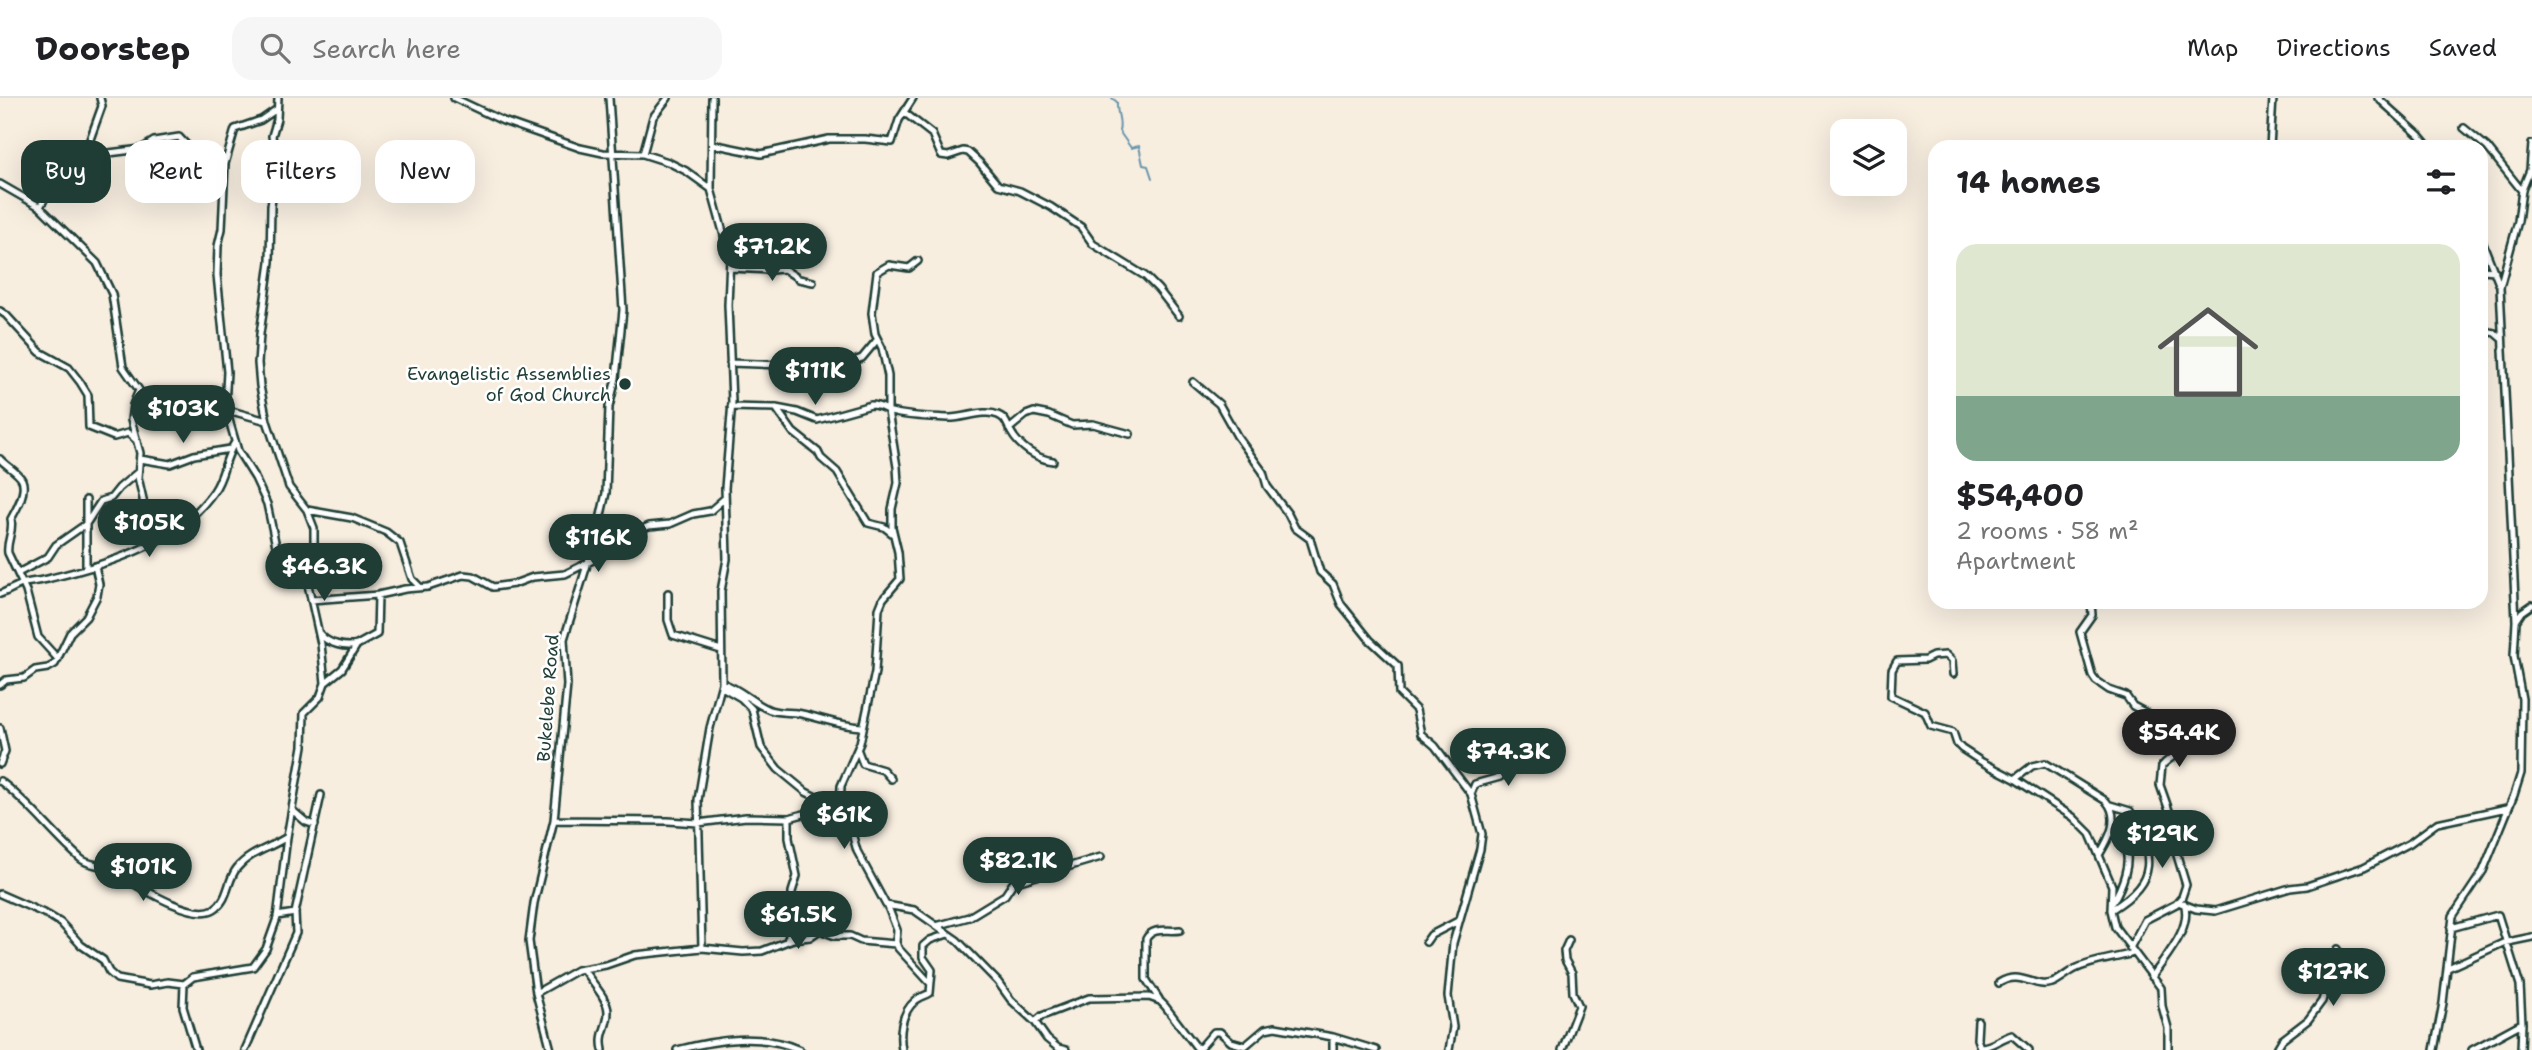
<!DOCTYPE html>
<meta charset="utf-8">
<style>
:root{--surface:#fff;--page:#f6f6f6;--text:#202124;--muted:#757577;--line:#e0e0e0;--accent:#1f3d34}
body{margin:0;font-family:"Shantell Sans",sans-serif;background:var(--page);color:var(--text);height:100vh;display:flex;flex-direction:column;font-size:26px;white-space:nowrap}
*{box-sizing:border-box;margin:0}
p{font-size:23px;color:var(--muted)}
.icon{flex:none;width:38px;height:38px;fill:none;stroke:currentColor;stroke-width:2;stroke-linecap:round;stroke-linejoin:round}
.map{position:relative;flex:1;overflow:hidden}
.drawer{position:absolute;left:1928px;top:42px;width:560px;height:469px;display:flex;flex-direction:column;background:var(--surface);border-radius:21px;box-shadow:0 7px 28px #0002}
.drawer>*{flex:none}
.guide{position:absolute;left:21px;top:42px;width:665px;height:63px;display:flex;gap:14px}
.controls{position:absolute;left:1830px;top:21px;display:grid;gap:14px}
.controls a{display:grid;place-items:center;width:77px;height:77px;border-radius:14px;background:var(--surface);box-shadow:0 7px 28px #0002;font-size:35px}
.price{position:absolute;translate:-50% -60px;padding:0 16px;border-radius:24px;background:var(--accent);color:#fff;font-size:23px;line-height:46px;filter:drop-shadow(0 2px 4px #0008)}
.price::after{content:'';position:absolute;left:50%;top:42px;width:21px;height:16px;margin-left:-10px;background:inherit;clip-path:polygon(0 0,100% 0,50% 100%)}
.price.active{background:#222;color:#fff}
ul{padding:0;list-style:none}
li{display:grid;align-content:center;gap:14px;height:371px;padding:0 28px}
li span{display:grid;place-items:center;height:217px;border-radius:21px;color:#555}
li>.icon{margin-inline-start:auto}
span .icon{width:126px;height:126px;fill:#fffc;stroke-width:1}
li b{font-size:30px}
h2{display:flex;justify-content:space-between;align-items:center;height:84px;padding:0 28px;font-size:30px}
.tag{padding:0 24px;border-radius:21px;background:var(--surface);box-shadow:0 7px 28px #0002;font-size:24px;line-height:63px}
.tag.active{background:var(--accent);color:#fff}
header{display:flex;align-items:center;gap:42px;box-sizing:border-box;height:98px;padding:0 35px;background:var(--surface);border-bottom:2px solid var(--line)}
header strong{font-size:33px}
nav{display:flex;gap:38px;margin-inline-start:auto;font-size:24px}
.search{width:490px;height:63px;background:var(--page);display:flex;align-items:center;gap:18px;box-sizing:border-box;padding:0 24px;border-radius:21px;color:var(--muted);font-size:26px}
.map>svg:first-child{display:block}
</style>
<header>
<strong>Doorstep</strong>
<div class="search"><svg class="icon" aria-label="search" viewBox="0 0 24 24"><circle cx="10" cy="10" r="6"/><path d="M15 15l6 6"/></svg>Search here</div>
<nav><a>Map</a><a>Directions</a><a>Saved</a></nav>
</header>
<div class="map">
<svg width="2532" height="952" viewBox="0 0 2532 952">
<rect width="100%" height="100%" fill="#f7eee0"/>
<filter id="ink" filterUnits="userSpaceOnUse"><feTurbulence type="fractalNoise" baseFrequency=".0143" numOctaves="2"/><feDisplacementMap in="SourceGraphic" scale="14" xChannelSelector="R" yChannelSelector="G"/><feConvolveMatrix kernelMatrix="1 2 1 2 8 2 1 2 1" color-interpolation-filters="sRGB"/></filter>
<g filter="url(#ink)">
<g fill="none" stroke-linecap="round" stroke-linejoin="round">
<path stroke="#6b95ab" stroke-width="2" d="M 1112,0 L 1117,4 C 1116,15 1122,22 1119,33 L 1131,50 L 1139,48 L 1143,67 L 1148,68 L 1152,80"/>
<g stroke="#1f3d34" stroke-width="10">
<path id="minor" d="M 454,0 L 503,23 L 580,50 L 603,55 L 643,56 L 668,64 L 686,73 L 711,91
M 2378,0 L 2419,37 L 2429,49
M 277,11 L 261,22 L 235,31 L 225,66 L 222,131 L 218,148 L 217,177 L 227,274 L 225,308 L 238,353 L 255,380 L 267,406 L 279,462 C 285,474 295,479 308,474
M 905,15 L 932,36 L 941,57 L 948,58 L 963,53 L 968,54 L 979,64 L 998,87 L 1020,93 L 1051,109 L 1081,129 L 1093,146 L 1145,178 L 1158,191 L 1179,218
M 2464,30 L 2487,49 L 2522,93
M 712,46 L 761,56 L 829,41 L 865,41 L 892,44 L 899,22 L 913,0
M 2270,49 L 2273,0
M 643,56 L 653,19 L 668,0
M 77,59 L 141,51 L 154,43 L 179,39 L 193,54 L 226,61
M 0,86 L 40,109 L 97,165 L 112,196 L 123,269 L 139,292 L 133,307 L 131,322 L 140,355 L 138,379 L 143,401 L 145,427 L 152,445
M 40,109 L 57,78 L 88,47 L 102,8 L 100,0
M 2482,143 L 2499,186
M 730,170 L 771,172 L 784,171 L 799,181 L 813,184
M 2482,172 L 2495,173
M 0,213 L 6,217 L 40,254 L 69,270 L 80,284 L 88,297 L 89,329 L 114,339 L 128,335 L 137,343
M 2482,232 L 2495,235 L 2502,241
M 730,265 L 839,269 L 862,260 L 877,242
M 1193,284 L 1219,306 L 1237,338 L 1263,374 L 1267,388 L 1288,416 L 1295,430 L 1310,441 L 1320,474 L 1333,486 L 1341,506 L 1370,542 L 1398,568 L 1399,595 L 1416,612 L 1421,636 L 1435,648 L 1471,696 L 1482,736 L 1480,751 L 1453,845 L 1448,898 L 1453,929 L 1449,952
M 139,294 L 186,301 L 212,315 L 235,314 L 267,323
M 731,309 L 776,310 L 797,314 L 817,322 L 871,307 C 880,307 884,311 891,314 C 909,319 932,319 950,320 C 965,320 985,311 998,317 C 1006,320 1007,327 1011,334 C 1019,349 1037,361 1053,363
M 776,310 L 793,334 L 818,354 L 821,360 L 837,374 L 868,425 L 884,429 L 893,436
M 1009,331 L 1026,317 L 1034,314 L 1049,317 L 1072,327 L 1093,326 L 1130,336
M 0,361 C 5,367 19,375 22,382 C 27,394 16,412 11,421 C 14,434 6,443 8,455 L 26,493 L 38,539 L 58,561
M 140,361 L 170,366 L 194,357 L 230,351
M 86,402 L 86,470
M 307,412 L 352,420 L 386,434 L 400,445 L 412,481 L 420,489
M 18,475 L 48,459 L 56,447 L 86,426 L 101,403 L 111,400 L 119,390 L 138,374
M 668,495 L 668,522 L 673,537 L 721,552
M 0,496 C 8,493 16,488 25,485 C 33,483 43,483 51,480 C 110,466 178,445 214,393 C 225,377 224,361 235,344
M 311,502 L 378,497 L 405,491 L 428,489 L 463,477 L 473,478 L 493,489 L 514,486 L 533,479 L 565,476 L 611,453 L 635,434 L 649,428 L 670,426 L 693,416 L 710,413 L 725,400
M 2091,504 L 2092,517 L 2080,534 L 2092,577 L 2096,583 L 2109,592 L 2126,598 L 2133,608 L 2148,616 L 2174,647 C 2178,660 2169,659 2162,668 L 2160,687 L 2172,721 L 2176,754 L 2186,787 L 2182,799 L 2176,806 L 2145,822 L 2130,850
M 2516,523 L 2500,189 L 2518,123 L 2522,92 L 2530,72 L 2532,46
M 320,536 C 328,546 345,550 357,547
M 1953,576 L 1952,563 L 1946,557 L 1933,558 L 1925,562 L 1897,563 L 1892,572 L 1891,598 L 1925,614 L 1931,628 L 1953,634 L 1957,646 L 1962,651 L 1982,664 L 2015,681 L 2073,719 L 2090,736 L 2112,788 L 2111,812 L 2115,829 L 2161,890 L 2162,908 L 2168,930 L 2168,952
M 326,584 L 342,571 L 357,547 L 377,536 L 378,497
M 722,585 C 741,591 752,605 770,612 C 779,615 788,614 797,615 C 819,619 839,628 862,629
M 0,587 L 6,582 L 24,580 L 35,572 L 48,570 L 55,566 L 70,535 L 86,519 L 97,498 L 99,486 L 95,468
M 722,589 L 741,600 L 752,611 L 761,649 L 778,671 L 806,694 L 840,711
M 0,630 L 5,653 L 0,666
M 858,653 L 863,666 L 883,672 L 891,681
M 2015,681 L 2032,668 L 2045,665 L 2106,703 C 2121,720 2109,741 2099,757
M 0,683 C 30,705 53,737 81,761 C 88,767 98,766 106,770 C 128,781 191,825 214,811 C 229,802 227,782 237,770 C 250,754 270,750 287,739
M 1471,696 L 1475,686 L 1500,679 L 1511,661
M 2110,707 L 2130,713 C 2153,758 2160,782 2111,812
M 292,712 L 306,724 L 315,727
M 840,714 L 841,688 L 860,645 L 875,574 L 879,511 L 883,501 L 900,481 L 898,454 L 892,429 L 892,411 L 898,385 L 897,369 L 888,313 L 888,278 L 882,250 L 875,236 L 872,215 L 877,174 L 889,167 L 909,170 L 918,163
M 554,722 L 668,723 L 698,725 L 746,719 L 789,720 L 818,712 L 836,712 L 842,715 L 848,721 L 857,753 L 886,807 L 914,812 L 957,842 L 998,884 L 1011,902 L 1035,924 L 1047,941 L 1058,950 L 1066,952
M 2113,734 C 2116,738 2121,743 2124,748 C 2133,763 2121,790 2113,804
M 0,796 L 48,817 L 61,825 L 81,847 L 103,862 L 109,874 L 117,881 L 150,887 L 168,884 L 184,886
M 2178,804 L 2196,811 L 2215,813 L 2290,790 L 2307,788 L 2364,769 L 2410,745 L 2437,725 L 2507,710
M 888,809 L 897,832 L 896,844 L 898,850 L 930,885
M 277,818 L 295,815
M 936,828 L 969,819 L 1005,797 L 1013,785 L 1101,759
M 2451,830 L 2498,817 L 2520,887 L 2522,925 L 2472,952
M 787,843 L 792,829 L 792,794 L 797,778 L 789,740 L 789,720
M 1426,844 L 1431,837 L 1460,822
M 702,850 L 698,702 L 710,630 L 722,585 L 721,493 L 727,461 L 725,390 L 732,304 L 728,207 L 730,159 L 711,91 L 712,0
M 2448,870 L 2503,845 L 2532,839
M 583,871 C 590,883 608,900 608,914 C 608,930 599,934 603,952
M 2152,879 C 2165,859 2193,830 2184,805
M 1999,885 C 2021,871 2033,891 2052,885 C 2060,882 2067,875 2075,871 C 2094,862 2113,861 2133,855
M 536,895 L 577,872 L 606,867 L 635,857 L 702,850 L 743,854 L 762,853 L 793,841 L 810,839 L 820,832 L 835,838 L 850,838 L 861,843 L 896,846
M 1159,901 L 1146,881 L 1146,841 C 1153,828 1168,834 1180,832
M 1978,923 L 1977,941 L 1980,949 C 1990,950 2001,940 2012,937 L 2029,952
M 1035,924 L 1042,918 L 1089,900 L 1149,899 L 1160,903 L 1165,908 L 1197,950 L 1201,949 L 1214,934 L 1220,934 L 1231,944 L 1245,948 L 1265,931 L 1275,929 L 1333,939 L 1376,952
M 1333,939 L 1333,952
M 196,952 L 183,909 L 184,886 L 193,879 L 253,869 L 266,851 L 277,820 L 287,739 L 303,648 L 304,615 L 320,599 L 325,585 L 321,546 L 308,487 L 308,474 L 314,447 L 314,430 L 307,412 L 289,389 L 267,323 L 260,288 L 258,265 L 260,236 L 270,164 L 271,108 L 277,65 L 272,38 L 277,21 L 278,0
M 245,952 L 296,835 L 295,815 L 321,697
M 551,952 L 536,895 L 529,843 L 534,805 L 554,722 L 567,587 L 564,541 L 597,435 L 606,395 L 609,309 L 616,280 L 623,212 L 609,0
M 677,952 C 716,942 761,934 800,952
M 902,952 C 899,936 901,915 915,903 C 919,899 925,898 930,895 L 932,872 L 923,859 L 923,848 L 930,842 L 948,836
M 1562,952 L 1579,908 L 1573,895 L 1572,875 L 1565,862 L 1564,853 L 1569,842
M 2276,952 L 2282,942 L 2308,922 L 2322,903 L 2325,893 L 2333,887 L 2340,862 L 2338,851
M 2434,952 L 2443,905 L 2453,818 L 2483,773 L 2514,697 L 2521,675 L 2522,601 L 2514,558 L 2516,523 L 2522,514 L 2532,507
M 2521,952 L 2522,925"/>
</g>
<use href="#minor" stroke="#fff" stroke-width="5"/>
</g>
</g>
<circle fill="#1f3d34" stroke="#fff" stroke-width="2.5" cx="625" cy="286" r="7"/>
<g text-anchor="middle" stroke-width="5" stroke-linejoin="round" paint-order="stroke">
<g font-size="18" fill="#1f3d34" stroke="#fff" text-anchor="end">
<text x="611" y="282">Evangelistic Assemblies<tspan x="611" dy="21">of God Church</tspan></text>
</g>
<g font-size="18" fill="#1f3d34" stroke="#fff">
<text transform="translate(548 600) rotate(-86)" y="6">Bukelebe Road</text>
</g>
</g>
</svg>
<div class="controls">
<a><svg class="icon" aria-label="layers" viewBox="0 0 24 24"><path d="M12 4l9 5-9 5-9-5zM3 14l9 5 9-5"/></svg></a>
</div>
<b class="price" style="left:772px;top:185px">$71.2K</b>
<b class="price" style="left:815px;top:309px">$111K</b>
<b class="price" style="left:183px;top:347px">$103K</b>
<b class="price" style="left:149px;top:461px">$105K</b>
<b class="price" style="left:598px;top:476px">$116K</b>
<b class="price" style="left:324px;top:505px">$46.3K</b>
<b class="price active" style="left:2179px;top:671px">$54.4K</b>
<b class="price" style="left:1508px;top:690px">$74.3K</b>
<b class="price" style="left:844px;top:753px">$61K</b>
<b class="price" style="left:2162px;top:772px">$129K</b>
<b class="price" style="left:1018px;top:799px">$82.1K</b>
<b class="price" style="left:143px;top:805px">$101K</b>
<b class="price" style="left:798px;top:853px">$61.5K</b>
<b class="price" style="left:2333px;top:910px">$127K</b>
<div class="guide">
<a class="tag active">Buy</a>
<a class="tag">Rent</a>
<a class="tag">Filters</a>
<a class="tag">New</a>
</div>
<section class="drawer">
<h2>14 homes<svg class="icon" aria-label="filters" viewBox="0 0 24 24"><path d="M4 7h16M4 17h16"/><circle cx="9" cy="7" r="2"/><circle cx="15" cy="17" r="2"/></svg></h2>
<ul>
<li><span style="background:linear-gradient(#dfe7d0 70%,#7fa58c 0)"><svg class="icon" aria-label="home" viewBox="0 0 24 24"><path d="M3 11l9-7 9 7M6 9v11h12V9"/></svg></span><div><b>$54,400</b><p>2 rooms · 58 m²</p><p>Apartment</p></div></li>
</ul>
</section>
</div>
